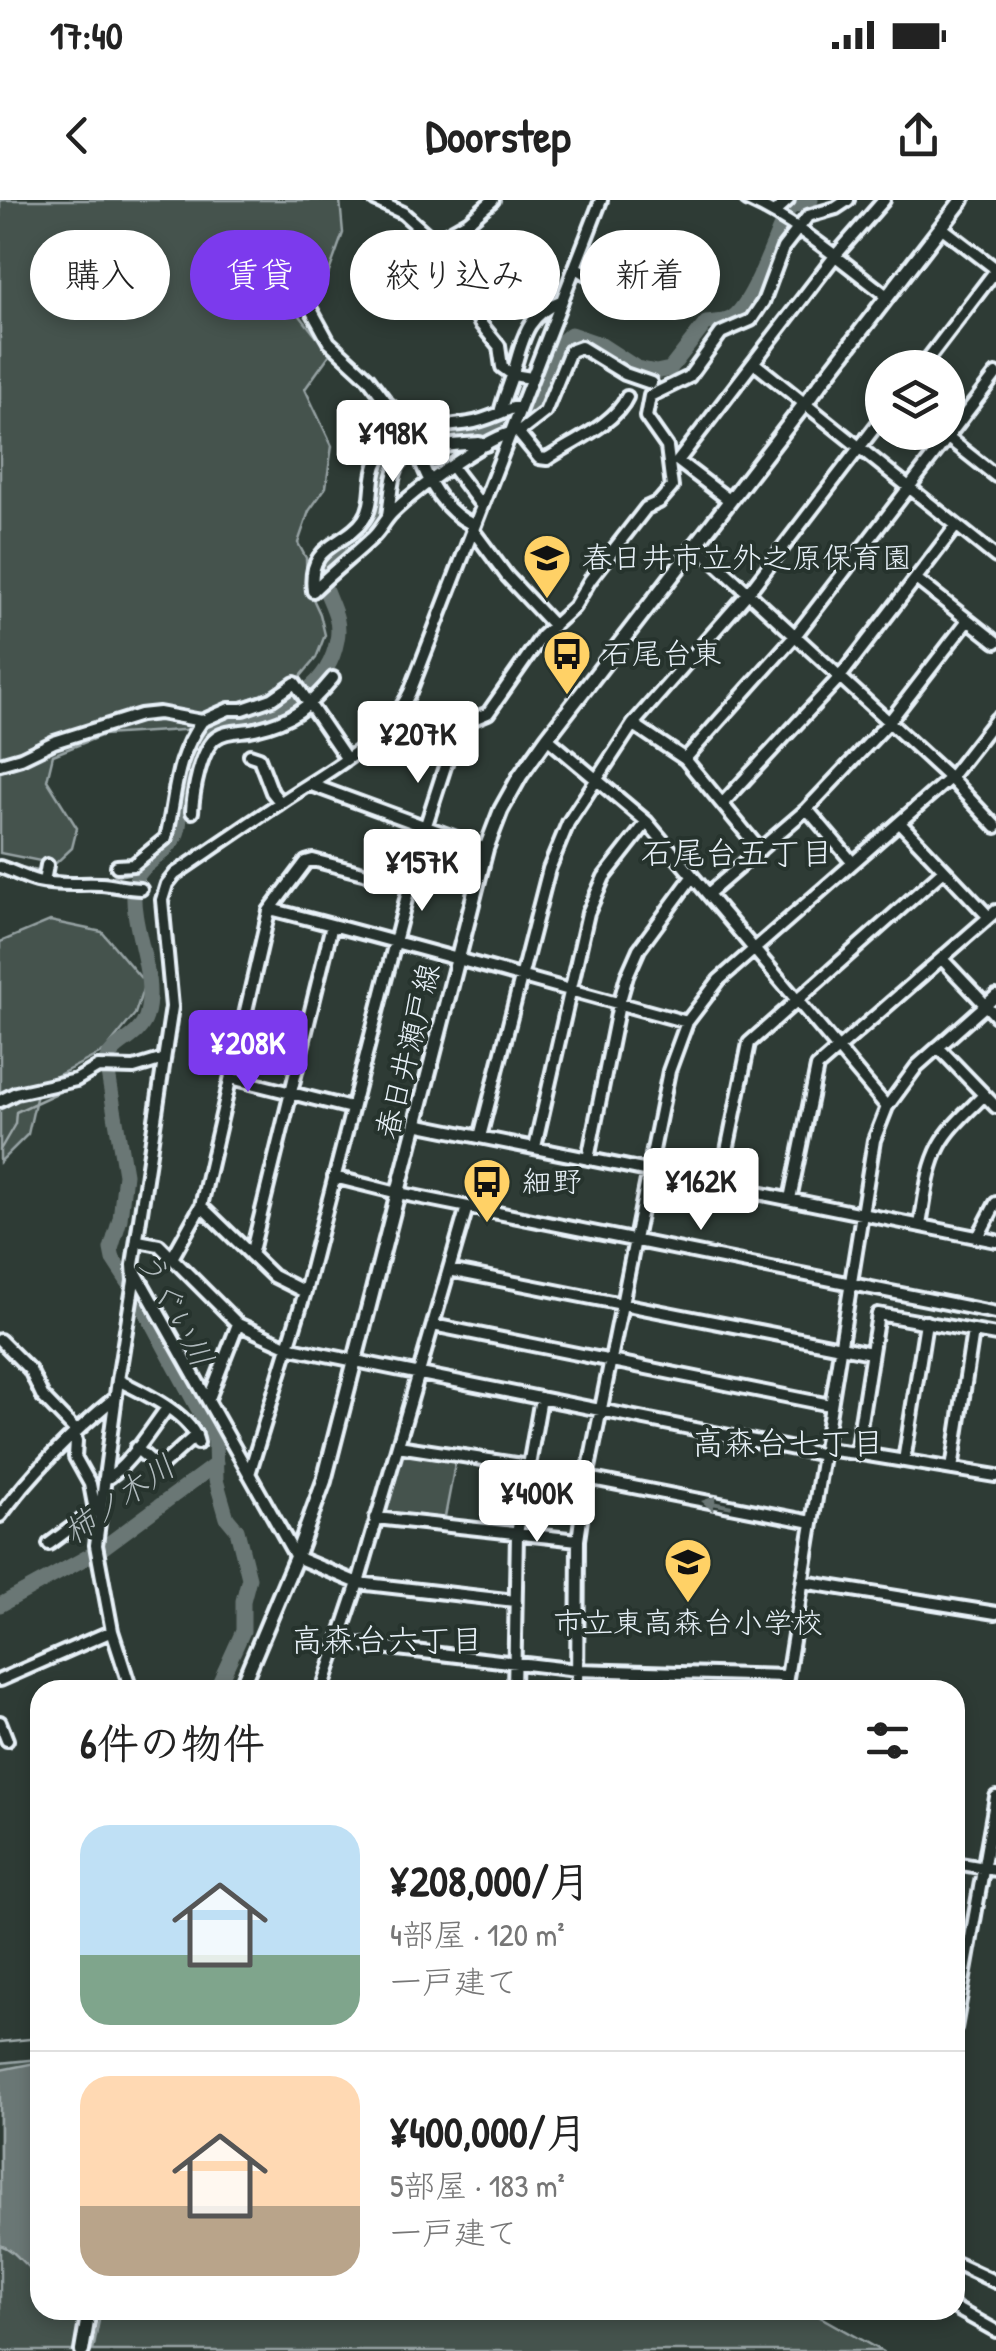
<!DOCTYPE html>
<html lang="ja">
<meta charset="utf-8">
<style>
:root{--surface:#fff;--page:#f2f2f2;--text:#222;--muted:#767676;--line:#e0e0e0;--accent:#7c3aed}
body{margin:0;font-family:"Patrick Hand","Klee One",sans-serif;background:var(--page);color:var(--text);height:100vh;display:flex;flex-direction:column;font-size:38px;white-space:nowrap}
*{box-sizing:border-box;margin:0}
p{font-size:32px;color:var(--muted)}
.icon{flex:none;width:55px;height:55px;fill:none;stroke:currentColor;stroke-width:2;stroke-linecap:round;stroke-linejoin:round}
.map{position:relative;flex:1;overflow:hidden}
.sheet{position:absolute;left:30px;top:1480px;width:935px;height:640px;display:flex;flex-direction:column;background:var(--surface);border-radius:30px;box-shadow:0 5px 15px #0003}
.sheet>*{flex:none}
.banner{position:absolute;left:30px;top:30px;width:938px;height:90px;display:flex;gap:20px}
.buttons{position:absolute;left:865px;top:150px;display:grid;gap:20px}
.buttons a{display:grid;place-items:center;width:100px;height:100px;border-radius:50%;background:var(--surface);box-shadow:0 5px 15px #0003;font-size:50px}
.price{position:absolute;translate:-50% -85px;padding:0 22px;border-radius:10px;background:#fff;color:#222;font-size:32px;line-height:65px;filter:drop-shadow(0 2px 5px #0008)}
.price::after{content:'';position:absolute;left:50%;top:60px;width:30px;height:22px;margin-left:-15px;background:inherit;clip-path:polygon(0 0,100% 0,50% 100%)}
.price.on{background:var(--accent);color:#fff}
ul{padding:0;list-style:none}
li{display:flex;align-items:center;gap:30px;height:250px;padding:0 50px}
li+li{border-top:2px solid var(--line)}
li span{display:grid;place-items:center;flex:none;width:280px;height:200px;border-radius:30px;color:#555}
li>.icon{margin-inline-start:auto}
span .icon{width:120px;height:120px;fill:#fffc;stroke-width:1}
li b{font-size:42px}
h2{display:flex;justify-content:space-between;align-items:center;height:120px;padding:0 50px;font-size:42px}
.tag{padding:0 35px;border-radius:45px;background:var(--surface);box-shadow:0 5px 15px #0003;font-size:35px;line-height:90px}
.tag.on{background:var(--accent);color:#fff}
.status{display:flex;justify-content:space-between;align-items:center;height:70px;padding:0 50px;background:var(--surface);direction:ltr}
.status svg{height:28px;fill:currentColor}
header{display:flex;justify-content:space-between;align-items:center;height:130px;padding:0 50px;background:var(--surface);font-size:45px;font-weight:700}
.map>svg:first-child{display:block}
</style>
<div class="status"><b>17:40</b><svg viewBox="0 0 49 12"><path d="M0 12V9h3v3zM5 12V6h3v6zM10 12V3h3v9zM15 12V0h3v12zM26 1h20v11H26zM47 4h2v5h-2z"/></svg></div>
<header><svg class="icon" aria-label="back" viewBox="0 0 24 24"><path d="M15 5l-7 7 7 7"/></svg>Doorstep<svg class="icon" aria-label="share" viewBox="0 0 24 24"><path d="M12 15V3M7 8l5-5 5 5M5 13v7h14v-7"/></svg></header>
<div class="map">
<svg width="996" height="2151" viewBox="0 0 996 2151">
<rect width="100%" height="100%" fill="#2e3b35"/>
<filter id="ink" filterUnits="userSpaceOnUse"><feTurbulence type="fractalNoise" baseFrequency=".01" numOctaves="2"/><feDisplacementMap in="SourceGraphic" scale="20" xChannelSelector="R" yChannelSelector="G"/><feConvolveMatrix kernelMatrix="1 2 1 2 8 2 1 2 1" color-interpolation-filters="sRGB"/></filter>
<g filter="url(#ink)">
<path fill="#45524e" stroke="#96a2a3" stroke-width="2.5" d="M 0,0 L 340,0 L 343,33 L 328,75 L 276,85 L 330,154 L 305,189 L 332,246 L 326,287 L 309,311 L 298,343 L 306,358 L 307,386 L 320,414 L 325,435 L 316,458 L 301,476 L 280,489 L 225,506 L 198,529 L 103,535 L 53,555 L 47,580 L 77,628 L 72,648 L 55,664 L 0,653 Z
M 50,721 L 102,732 L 145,783 L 135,814 L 105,851 L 39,885 L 28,934 L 0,962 L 0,742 Z
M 402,1251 L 456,1259 L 444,1322 L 384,1316 L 382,1313 L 399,1253 Z
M 40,1859 L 40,2110 L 82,2110 L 75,2151 L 0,2151 L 0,1863 Z
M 101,2110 L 812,2110 L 815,2114 L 881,2151 L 93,2151 Z"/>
<path fill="#6b7775" stroke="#9da8a9" stroke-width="2.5" d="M 40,1862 L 40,2071 L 36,2073 C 22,2065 16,2050 0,2045 L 0,1870 Z"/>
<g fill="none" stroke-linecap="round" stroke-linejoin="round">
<path stroke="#9da8a9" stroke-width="2.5" d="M 0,662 L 42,672
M 50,674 C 79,680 110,678 139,672
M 0,950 L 15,924 L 16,912 L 72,886
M 0,1842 L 40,1838"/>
<path stroke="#6b7775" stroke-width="15" d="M 0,1405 L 100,1350 L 216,1264
M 216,1490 L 243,1431 L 243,1401 L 249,1378 L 237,1330 L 227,1318 L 216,1280 L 215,1240 L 136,1094 L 113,1059 L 111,1049 L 120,1019 L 125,974 L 106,861 C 114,842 139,839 146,817 C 158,776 131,731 134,688 C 136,664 166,657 176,636 C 181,626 180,611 180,599 C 181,579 187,557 197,540 C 210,520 229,521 251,515 C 291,505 329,486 337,440 C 343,411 320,394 322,367 C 336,353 365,337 374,321 C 389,293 377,267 407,246 C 419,239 431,240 444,238 C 477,232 510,227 537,205 L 563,141 L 571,134 L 600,144 L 637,168 L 656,172 L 670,169 L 706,123 C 713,122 724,122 730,119 C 752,108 776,35 787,11 L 793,6 L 811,0"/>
<g stroke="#e8f1f8" stroke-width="18">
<path id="minor" d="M 375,0 L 403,13 L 434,41 L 442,73 L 468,92 L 480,123 L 499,146 L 502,167 L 513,175 L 531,178
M 747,0 C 799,23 842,62 887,96
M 775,12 L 788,0
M 941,27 L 996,69
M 434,41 L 469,21 L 493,0
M 575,67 L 647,111
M 280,77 L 303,95 L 329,142 L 368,178 L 387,203 L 417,230
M 754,163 L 996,357
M 921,168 L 996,70
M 500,213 C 503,199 509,186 513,173 C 523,139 526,115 561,101
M 516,230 L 539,258 L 547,259 C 572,242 615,224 627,197
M 411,231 C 422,269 436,307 473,325
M 518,233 L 545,212 L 570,151 L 581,147 L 625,174 L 651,183
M 948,238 L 996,276
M 452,267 L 481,305
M 729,300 L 678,261 L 835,56 L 884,0
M 388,315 C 391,300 390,281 397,267 C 407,245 457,245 479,243 L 486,245
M 472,329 L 507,376 L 554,426
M 695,344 L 950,578 L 996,627
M 916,379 L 996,442
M 313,391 C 307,342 345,347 364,319 C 376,302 368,277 379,259 C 398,224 434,229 469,223 C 484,221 499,213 513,208 L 519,208
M 313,391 C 332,372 353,356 372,338 C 380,331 384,321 392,313 C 414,291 480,242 510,233
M 633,524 L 685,559 L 760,650
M 386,528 L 393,533 C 424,513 425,513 459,525 L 488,513 L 542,436 L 574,407 L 590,380 L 646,308 L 659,302 L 672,287 L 667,247 L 646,217 L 650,196 L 689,177 L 721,133 L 751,120 L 763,102 L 783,48 L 808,16 L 836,8 L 848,0
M 547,538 L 647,622 L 887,907
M 250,555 L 259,558 L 272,592 L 280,602
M 685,559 L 795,436 L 996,174
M 0,564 L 21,558 L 54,542 L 140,515 L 159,513 L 202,521 L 229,509 L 243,509 L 272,499 L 295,483 L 346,558
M 309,584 L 486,649
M 722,604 L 840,477 L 956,326
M 807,609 L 853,663
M 192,612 C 193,593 200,550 216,538 C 226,530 243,532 255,529 C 293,520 309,507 333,478
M 900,623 L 989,717
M 425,628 L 448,557
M 117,666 L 133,665 L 166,638 C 177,593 173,562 202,521
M 0,667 C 13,671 25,678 37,681 C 58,686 80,683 101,684 C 115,685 127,689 141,689
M 44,682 L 47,665
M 708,694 L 807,609 L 889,522 L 968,420
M 269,711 L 274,710 C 412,745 549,785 687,822
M 942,759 L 996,816
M 938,847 L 996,907
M 231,878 L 351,908
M 0,901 L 16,893 L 76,880 L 98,867 L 134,868 L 157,861 L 164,861
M 415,924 L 996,1041
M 480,937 L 549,669 L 568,623 L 633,524 L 748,393 L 882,218
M 535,947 L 588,713 L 604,677 L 647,622
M 588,959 L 619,804 L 627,776 L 639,749 L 692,677
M 334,977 L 398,993 L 996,1113
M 720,985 L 749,843 L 944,670
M 790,999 L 817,867 L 996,711
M 201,1006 L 273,1076 L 305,1092
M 920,1025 C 925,998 927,969 940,945 C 951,925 969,911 984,895
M 978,1037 L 996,1003
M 138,1041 L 159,1045 L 238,1124 L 291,1148 L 824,1255
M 251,1055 L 332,725
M 172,1058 L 201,1006 L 269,711 L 306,662 L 313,660 L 409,685
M 449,1070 L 871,1153
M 135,1071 L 296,1357 L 358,1383 L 515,1401
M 433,1125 L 830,1205
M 996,1135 L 878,1114 L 856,1253 L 996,1276
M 0,1140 L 30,1170 L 43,1197 L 75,1230
M 118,1180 C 142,1192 193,1215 198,1243
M 208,1201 L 238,1124
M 398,1246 L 528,1266
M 136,1248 L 159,1268 L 196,1235
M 825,1249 L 856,1253
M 904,1261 L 926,1122
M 952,1269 L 973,1131
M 249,1274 L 305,1092 L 412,676
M 587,1278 L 812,1322
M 104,1280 C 127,1269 151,1229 167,1208
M 0,1316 C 34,1270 72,1233 116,1197
M 376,1318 L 578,1340
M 49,1344 L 95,1310 L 90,1284 L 75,1257 L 76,1241 L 74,1232
M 803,1382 L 996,1413
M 338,1442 L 577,1470 L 787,1476
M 0,1480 L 112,1431
M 131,1490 L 112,1431 L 96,1345 L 118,1180 L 134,1081 L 133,1065 L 172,807 L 162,700 L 167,684 L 175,674 C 209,651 242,628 277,605 C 323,573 384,545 410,492 L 601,0
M 322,1490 L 358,1383 L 467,1007
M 514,1490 L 517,1334 L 541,1198
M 577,1490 L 578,1340 L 587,1278 L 669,871 L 687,822 L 719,780 L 950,578 L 996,519
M 785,1490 L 874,940 L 887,907 L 917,866 L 996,796
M 0,1522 L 7,1540
M 955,1663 L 996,1670
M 955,1828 L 996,1597
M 955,2063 L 996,2082
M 955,2108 L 996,2131"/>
</g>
<g stroke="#e8f1f8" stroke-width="20">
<path id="major" d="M 240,1490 L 296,1357 L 324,1281 L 486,649 L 501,610 L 520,576 L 547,538 L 962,0
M 82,2151 L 89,2110"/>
</g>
<use href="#minor" stroke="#26332d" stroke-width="10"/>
<use href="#major" stroke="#26332d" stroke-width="12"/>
</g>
<defs><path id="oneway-solid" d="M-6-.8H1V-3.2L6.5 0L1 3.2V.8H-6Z" transform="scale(2.5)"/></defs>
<use fill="#6a7674" href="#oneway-solid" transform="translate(717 1304) rotate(-169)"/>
</g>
<defs>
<g id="school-pin" transform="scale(2.5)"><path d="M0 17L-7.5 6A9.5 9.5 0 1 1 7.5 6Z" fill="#ffd166" stroke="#26332d"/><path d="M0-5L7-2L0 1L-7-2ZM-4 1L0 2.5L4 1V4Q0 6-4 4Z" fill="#111"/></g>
<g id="bus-pin" transform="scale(2.5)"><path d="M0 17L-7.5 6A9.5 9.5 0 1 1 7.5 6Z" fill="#ffd166" stroke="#26332d"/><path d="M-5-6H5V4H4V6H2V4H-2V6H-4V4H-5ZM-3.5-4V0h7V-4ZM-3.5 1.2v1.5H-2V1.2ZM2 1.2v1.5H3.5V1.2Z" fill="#111"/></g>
</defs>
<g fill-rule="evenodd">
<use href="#school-pin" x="547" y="358"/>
<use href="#bus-pin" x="567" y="454"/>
<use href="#bus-pin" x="487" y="982"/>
<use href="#school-pin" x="688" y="1362"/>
</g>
<g text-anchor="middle" stroke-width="8" stroke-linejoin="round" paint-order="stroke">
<g font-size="30" fill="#e8f1f8" stroke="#26332d" text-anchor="start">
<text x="582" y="368">春日井市立外之原保育園</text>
<text x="602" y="464">石尾台東</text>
<text x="522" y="992">細野</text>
<text x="688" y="1433" text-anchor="middle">市立東高森台小学校</text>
</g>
<g font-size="30" fill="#e8f1f8" stroke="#26332d">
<text transform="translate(408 851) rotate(-76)" y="10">春日井瀬戸線</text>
</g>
<g font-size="32" fill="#e8f1f8" stroke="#26332d">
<text x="737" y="664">石尾台五丁目</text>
<text x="788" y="1254">高森台七丁目</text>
<text x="387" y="1451">高森台六丁目</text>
</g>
<g font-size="32" font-style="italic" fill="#b0babd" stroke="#26332d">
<text transform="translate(175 1108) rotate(62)" y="11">うぐい川</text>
<text transform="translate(119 1299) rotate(-35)" y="11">柿ノ木川</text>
</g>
</g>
</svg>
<div class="buttons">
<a><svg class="icon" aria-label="layers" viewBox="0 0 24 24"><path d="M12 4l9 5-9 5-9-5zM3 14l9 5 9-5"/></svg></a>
</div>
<b class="price" style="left:393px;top:285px">¥198K</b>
<b class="price" style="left:418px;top:586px">¥207K</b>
<b class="price" style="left:422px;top:714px">¥157K</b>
<b class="price on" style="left:248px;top:895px">¥208K</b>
<b class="price" style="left:701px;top:1033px">¥162K</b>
<b class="price" style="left:537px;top:1345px">¥400K</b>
<div class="banner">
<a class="tag">購入</a>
<a class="tag on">賃貸</a>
<a class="tag">絞り込み</a>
<a class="tag">新着</a>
</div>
<section class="sheet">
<h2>6件の物件<svg class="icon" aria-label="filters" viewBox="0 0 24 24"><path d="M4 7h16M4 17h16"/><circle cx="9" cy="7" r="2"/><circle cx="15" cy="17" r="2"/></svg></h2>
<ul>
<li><span style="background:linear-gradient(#bfe0f5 65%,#7fa58c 0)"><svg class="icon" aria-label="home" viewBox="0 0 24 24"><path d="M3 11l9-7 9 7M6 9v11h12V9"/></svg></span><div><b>¥208,000/月</b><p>4部屋 · 120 m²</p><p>一戸建て</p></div></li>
<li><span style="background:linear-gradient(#ffd9b3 65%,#b9a48a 0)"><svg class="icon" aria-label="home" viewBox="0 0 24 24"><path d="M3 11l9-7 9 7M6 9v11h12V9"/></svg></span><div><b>¥400,000/月</b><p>5部屋 · 183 m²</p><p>一戸建て</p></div></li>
</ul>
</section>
</div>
